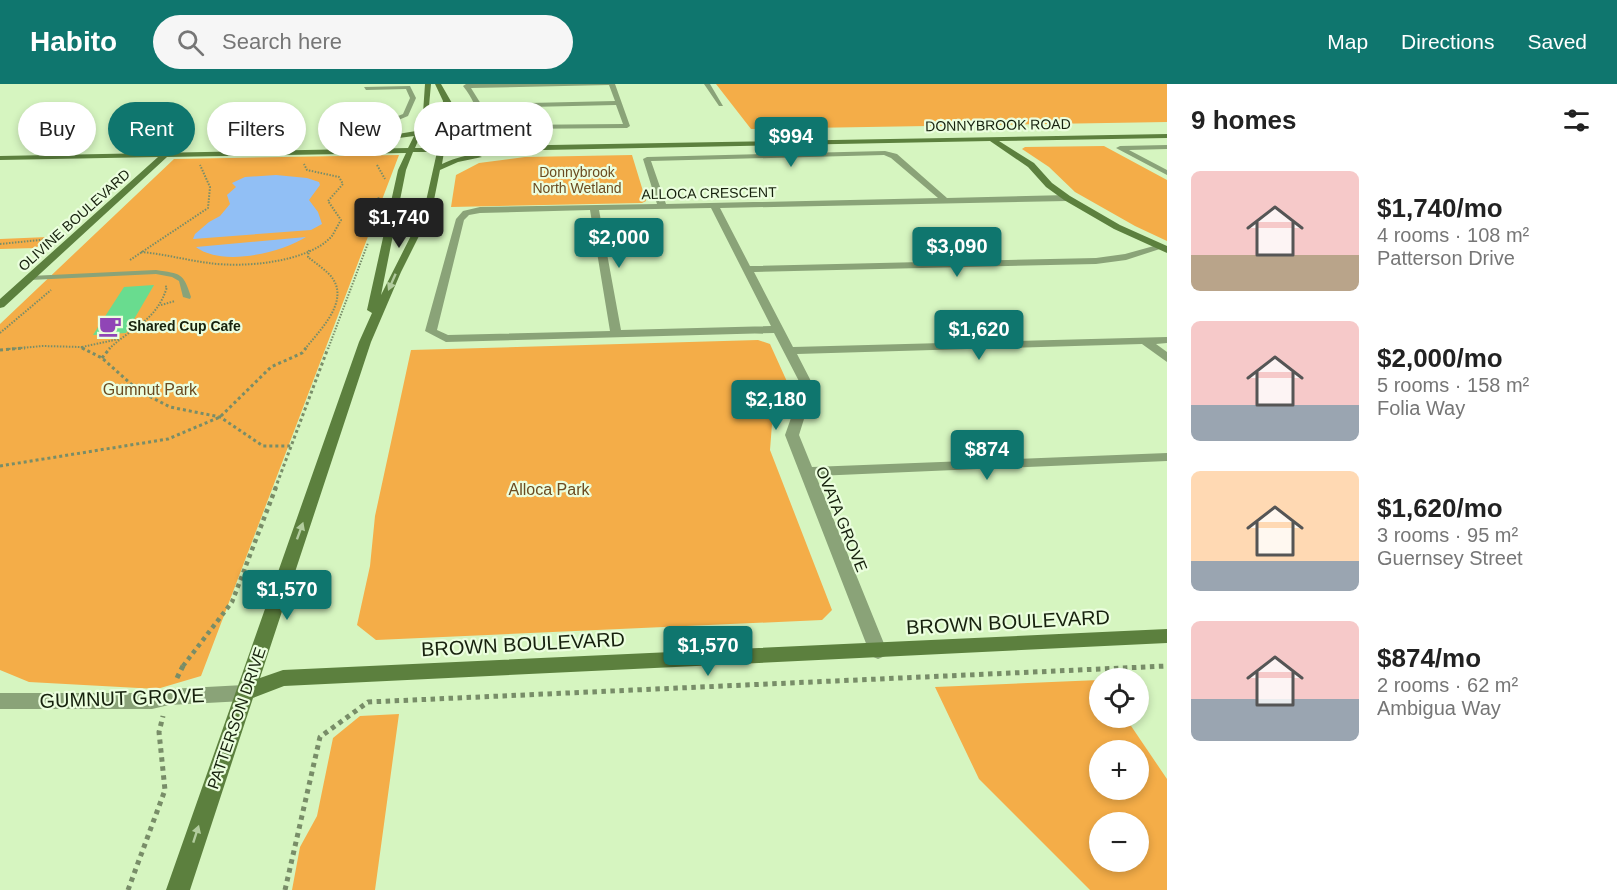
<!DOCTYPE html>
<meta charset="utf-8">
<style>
:root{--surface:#fff;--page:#f6f6f6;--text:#222;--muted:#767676;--accent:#0f766e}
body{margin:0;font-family:Arial,sans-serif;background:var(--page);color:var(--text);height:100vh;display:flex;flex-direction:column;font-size:22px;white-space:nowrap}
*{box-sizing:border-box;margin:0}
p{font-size:20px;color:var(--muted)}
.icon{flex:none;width:33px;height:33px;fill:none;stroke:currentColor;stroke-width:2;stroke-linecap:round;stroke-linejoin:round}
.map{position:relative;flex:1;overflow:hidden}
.panel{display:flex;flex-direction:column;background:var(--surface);width:450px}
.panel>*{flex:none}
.hud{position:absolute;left:18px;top:18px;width:570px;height:54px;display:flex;gap:12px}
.fabs{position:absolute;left:1089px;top:584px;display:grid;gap:12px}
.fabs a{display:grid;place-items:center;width:60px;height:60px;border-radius:50%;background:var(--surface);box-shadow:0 3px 9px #0003;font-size:30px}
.price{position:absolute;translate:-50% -51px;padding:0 14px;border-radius:6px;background:var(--accent);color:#fff;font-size:20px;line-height:39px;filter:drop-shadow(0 2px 3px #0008)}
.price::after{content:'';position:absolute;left:50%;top:36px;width:18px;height:14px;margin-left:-9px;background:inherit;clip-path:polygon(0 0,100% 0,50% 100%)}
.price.on{background:#222;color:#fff}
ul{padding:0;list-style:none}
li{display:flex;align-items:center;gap:18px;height:150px;padding:0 24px}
li span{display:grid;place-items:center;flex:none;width:168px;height:120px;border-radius:9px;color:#555}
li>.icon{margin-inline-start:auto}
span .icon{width:72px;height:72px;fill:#fffc;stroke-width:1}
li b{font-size:26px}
h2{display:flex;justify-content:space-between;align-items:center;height:72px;padding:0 24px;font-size:26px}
.chip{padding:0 21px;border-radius:27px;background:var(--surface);box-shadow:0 3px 9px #0003;font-size:21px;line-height:54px}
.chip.on{background:var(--accent);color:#fff}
header{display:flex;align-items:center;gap:36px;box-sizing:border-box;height:84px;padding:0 30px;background:var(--accent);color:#fff}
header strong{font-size:28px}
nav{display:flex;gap:33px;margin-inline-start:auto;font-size:21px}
.search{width:420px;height:54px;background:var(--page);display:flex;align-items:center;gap:15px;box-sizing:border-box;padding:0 21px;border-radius:33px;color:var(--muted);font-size:22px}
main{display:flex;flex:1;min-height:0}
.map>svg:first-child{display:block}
</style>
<header>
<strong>Habito</strong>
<div class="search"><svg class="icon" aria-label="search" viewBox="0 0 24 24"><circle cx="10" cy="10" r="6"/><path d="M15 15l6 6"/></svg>Search here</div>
<nav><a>Map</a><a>Directions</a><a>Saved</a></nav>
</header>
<main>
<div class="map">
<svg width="1167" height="806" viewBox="0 0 1167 806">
<rect width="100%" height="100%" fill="#d6f5c0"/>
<path fill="#f4ad48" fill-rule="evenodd" d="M 716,0 L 1167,0 L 1167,38 L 751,45 Z
M 1104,62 L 1167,96 L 1167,157 L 1135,142 L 1075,108 L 1049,83 L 1022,65 L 1025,63 Z
M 399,71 L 201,592 L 157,605 L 29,598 L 0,586 L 0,240 L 174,75 Z
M 632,71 L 646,117 L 642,119 L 451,123 L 456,91 L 479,79 L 525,73 Z
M 48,153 L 36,164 L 0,165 L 0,155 Z
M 758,256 L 770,260 L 789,302 L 789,308 L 786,319 L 772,340 L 770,366 L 832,526 L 822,536 L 376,556 L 357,541 L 370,482 L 375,432 L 411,266 Z
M 1099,596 L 1100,633 L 1125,633 L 1167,695 L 1167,806 L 1090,806 L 979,695 L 935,603 ZM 1100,666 L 1138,666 L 1138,705 L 1100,705 ZM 1100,738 L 1138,738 L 1138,777 L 1100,777 Z
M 399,630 L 375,806 L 292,806 L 300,763 L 317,732 L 333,654 L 360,632 Z"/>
<path fill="#91bff5" d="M 276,91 L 307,94 L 319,98 L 320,101 L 309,116 L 318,128 L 322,140 L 311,146 L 193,155 L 195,150 L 209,138 L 220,132 L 230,120 L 227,111 L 236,103 L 232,99 L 245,93 Z
M 306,153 C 281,169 222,183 196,163 Z"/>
<path fill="#69dc8f" d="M 154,201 L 126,249 L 93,251 L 124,203 Z"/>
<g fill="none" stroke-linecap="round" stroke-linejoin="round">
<path stroke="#788d68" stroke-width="2" stroke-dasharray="1.5 1.5" stroke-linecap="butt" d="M 377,81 L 385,95
M 375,132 L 375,122 L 379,113
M 0,160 L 50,155
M 141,168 C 164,170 186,176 209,179 C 242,184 308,179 332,152 C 335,147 338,141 341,136 L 328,117 L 343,100 L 339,93 L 307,86 L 304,80
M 130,176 L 208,124 L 210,103 L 200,81
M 161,221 L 175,217
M 0,249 L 51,206
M 82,263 L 119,255
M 9,265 L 43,262 L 81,263 L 85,265
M 109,265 C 133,242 156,238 167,203 L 165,202
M 305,265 C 318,248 349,219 333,195 C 328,187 315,179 308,173 L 309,166
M 328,265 L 368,159"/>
<path stroke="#788d68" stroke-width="3" stroke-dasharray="3 3" stroke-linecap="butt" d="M 82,264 L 102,274 L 139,307 L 170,323 L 220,333 L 263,362 L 291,362
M 0,266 L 25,264
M 102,274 L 110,264
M 0,382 L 168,355 L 220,333 L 271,283 L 302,269 L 306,264
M 275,405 L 328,264"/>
<path stroke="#788d68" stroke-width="4.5" stroke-dasharray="4 4" stroke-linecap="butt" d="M 183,582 L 232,518 L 276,403"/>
<path stroke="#788d68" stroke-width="5" stroke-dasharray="4.5 4.5" stroke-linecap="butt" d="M 177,594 L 184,580
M 128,806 L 165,706 L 159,648 L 163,632
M 285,806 L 320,653 L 368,618 L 1167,582"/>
<path fill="#8aa378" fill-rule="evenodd" d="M 156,186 C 181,190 183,188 191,213 L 190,215 L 183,213 L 179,197 L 172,193 L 156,190 L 30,196 L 26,194 L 30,192 Z"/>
<path fill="#8aa378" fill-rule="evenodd" d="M 466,0 L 615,0 L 630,42 L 627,44 L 510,45 C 472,40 483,27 463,2 ZM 609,1 L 615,17 L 481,20 L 471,4 ZM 616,21 L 623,40 L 510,41 L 492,37 L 482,24 Z
M 704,0 L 710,0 L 723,22 L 719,22 Z
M 410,2 L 416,14 L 408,32 L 384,42 L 343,46 L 340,44 L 383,38 L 403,30 L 410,14 L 406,5 L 366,6 L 364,3 Z
M 1167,61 L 1167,65 L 1129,66 L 1167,86 L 1167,91 L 1116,64 L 1120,62 Z
M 885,67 L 897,70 L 947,114 L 1067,111 L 1071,114 L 1067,117 L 720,124 L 750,182 L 1096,174 L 1125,170 L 1161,160 L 1166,163 L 1126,176 L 1096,180 L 754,188 L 793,263 L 1167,253 L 1167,259 L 1156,260 L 1167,268 L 1167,278 L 1142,260 L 797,270 L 814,303 L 799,351 L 812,383 L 1167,369 L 1167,377 L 816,392 L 887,567 L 885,572 L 878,575 L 871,572 L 869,567 L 785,351 L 802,303 L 774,249 L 446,258 L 425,247 L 456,135 L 463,127 L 480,123 L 657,120 L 643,75 L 647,73 ZM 884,71 L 891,74 L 938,114 L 666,120 L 651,77 ZM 711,124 L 771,242 L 621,246 L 599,126 ZM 590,126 L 610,247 L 448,251 L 437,246 L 464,136 L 469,131 L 480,129 Z
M 244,601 L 251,603 L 254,609 L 251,615 L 244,617 L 169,621 L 152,625 L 0,625 L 0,609 L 152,609 L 169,605 Z"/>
<path fill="#5c803e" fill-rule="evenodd" d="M 425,0 L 431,0 L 428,33 L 415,64 L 438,64 L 443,17 L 435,0 L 441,0 L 460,33 L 491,58 L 484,60 L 456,35 L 448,25 L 445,63 L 1167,50 L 1167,54 L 999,57 L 1034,79 L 1052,99 L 1070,112 L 1120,141 L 1167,162 L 1167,169 L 1114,145 L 1064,116 L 1046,103 L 1028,83 L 990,57 L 444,68 L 442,80 C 453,75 471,68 482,73 L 458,78 L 440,86 L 432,126 L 401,188 L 371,258 L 260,594 L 283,586 L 1167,545 L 1167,559 L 284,602 L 253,614 L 190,806 L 166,806 L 359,258 L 372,229 L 367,226 L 398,86 L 406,69 L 167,73 L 4,223 L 0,224 L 0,215 L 158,73 L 0,76 L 0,72 L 408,64 L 414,52 L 354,60 L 350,58 L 416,47 L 423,29 ZM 413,68 L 437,68 L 424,126 L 381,211 L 406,86 Z"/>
</g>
<defs><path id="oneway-solid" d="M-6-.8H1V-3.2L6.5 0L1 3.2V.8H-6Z" transform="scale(1.5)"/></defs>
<g fill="#b2cc9e">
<use href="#oneway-solid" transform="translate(392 198) rotate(114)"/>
<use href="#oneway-solid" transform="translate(300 447) rotate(-70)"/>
<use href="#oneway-solid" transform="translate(196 750) rotate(-72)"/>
</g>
<defs>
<g id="cafe-bare" transform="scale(1.8)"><path d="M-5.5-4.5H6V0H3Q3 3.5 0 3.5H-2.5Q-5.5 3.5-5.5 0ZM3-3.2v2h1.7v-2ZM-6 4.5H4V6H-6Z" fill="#9045b6" stroke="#ebfede" stroke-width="2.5" paint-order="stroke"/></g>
</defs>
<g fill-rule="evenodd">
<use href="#cafe-bare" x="110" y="242"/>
</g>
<g text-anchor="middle" stroke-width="4.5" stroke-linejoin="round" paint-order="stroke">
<g font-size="14" fill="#16210d" stroke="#ebfede">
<text transform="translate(998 41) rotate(-1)" y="5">DONNYBROOK ROAD</text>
<text transform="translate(709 109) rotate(-1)" y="5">ALLOCA CRESCENT</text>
<text transform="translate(74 136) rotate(-42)" y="5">OLIVINE BOULEVARD</text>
</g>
<g font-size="14" fill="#6b4b20" stroke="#ebfede">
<text x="577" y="93">Donnybrook<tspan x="577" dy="16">North Wetland</tspan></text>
</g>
<g font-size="14" font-weight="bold" fill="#16210d" stroke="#ebfede" text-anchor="start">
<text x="128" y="247">Shared Cup Cafe</text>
</g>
<g font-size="16" fill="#6b4b20" stroke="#ebfede">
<text x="150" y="311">Gumnut Park</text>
<text x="549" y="411">Alloca Park</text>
</g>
<g font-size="16" fill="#16210d" stroke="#ebfede">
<text transform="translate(842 435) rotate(68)" y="6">OVATA GROVE</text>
<text transform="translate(236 634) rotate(-71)" y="6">PATTERSON DRIVE</text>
</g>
<g font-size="20" fill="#16210d" stroke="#ebfede">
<text transform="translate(1008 538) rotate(-3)" y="7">BROWN BOULEVARD</text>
<text transform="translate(523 560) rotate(-3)" y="7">BROWN BOULEVARD</text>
<text transform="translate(122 614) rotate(-2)" y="7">GUMNUT GROVE</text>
</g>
</g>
</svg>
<div class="fabs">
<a><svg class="icon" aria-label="locate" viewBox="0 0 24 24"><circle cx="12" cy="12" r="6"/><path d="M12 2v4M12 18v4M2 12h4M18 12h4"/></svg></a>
<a>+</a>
<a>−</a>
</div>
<b class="price" style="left:791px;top:84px">$994</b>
<b class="price on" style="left:399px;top:165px">$1,740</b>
<b class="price" style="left:619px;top:185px">$2,000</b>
<b class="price" style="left:957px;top:194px">$3,090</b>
<b class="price" style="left:979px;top:277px">$1,620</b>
<b class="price" style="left:776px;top:347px">$2,180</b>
<b class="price" style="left:987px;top:397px">$874</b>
<b class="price" style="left:287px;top:537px">$1,570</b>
<b class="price" style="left:708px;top:593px">$1,570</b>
<div class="hud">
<a class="chip">Buy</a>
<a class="chip on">Rent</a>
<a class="chip">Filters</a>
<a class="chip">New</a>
<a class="chip">Apartment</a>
</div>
</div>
<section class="panel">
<h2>9 homes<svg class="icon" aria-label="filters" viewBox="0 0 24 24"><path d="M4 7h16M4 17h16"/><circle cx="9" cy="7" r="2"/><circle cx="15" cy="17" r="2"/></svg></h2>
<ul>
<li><span style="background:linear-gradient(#f6c9c9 70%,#b9a48a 0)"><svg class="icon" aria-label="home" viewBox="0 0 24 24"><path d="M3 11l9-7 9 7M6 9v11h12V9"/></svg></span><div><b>$1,740/mo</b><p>4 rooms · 108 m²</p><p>Patterson Drive</p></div></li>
<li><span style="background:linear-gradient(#f6c9c9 70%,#9aa5b1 0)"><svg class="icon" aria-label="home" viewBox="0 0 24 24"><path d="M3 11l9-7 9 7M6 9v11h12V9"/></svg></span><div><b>$2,000/mo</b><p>5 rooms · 158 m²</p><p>Folia Way</p></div></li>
<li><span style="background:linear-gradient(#ffd9b3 75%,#9aa5b1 0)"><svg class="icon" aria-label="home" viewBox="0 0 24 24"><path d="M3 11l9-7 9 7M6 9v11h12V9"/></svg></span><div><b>$1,620/mo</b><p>3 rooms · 95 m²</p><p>Guernsey Street</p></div></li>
<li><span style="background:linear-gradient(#f6c9c9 65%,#9aa5b1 0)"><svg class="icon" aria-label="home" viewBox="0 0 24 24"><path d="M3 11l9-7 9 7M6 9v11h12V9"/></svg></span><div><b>$874/mo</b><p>2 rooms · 62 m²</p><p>Ambigua Way</p></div></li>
</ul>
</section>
</main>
